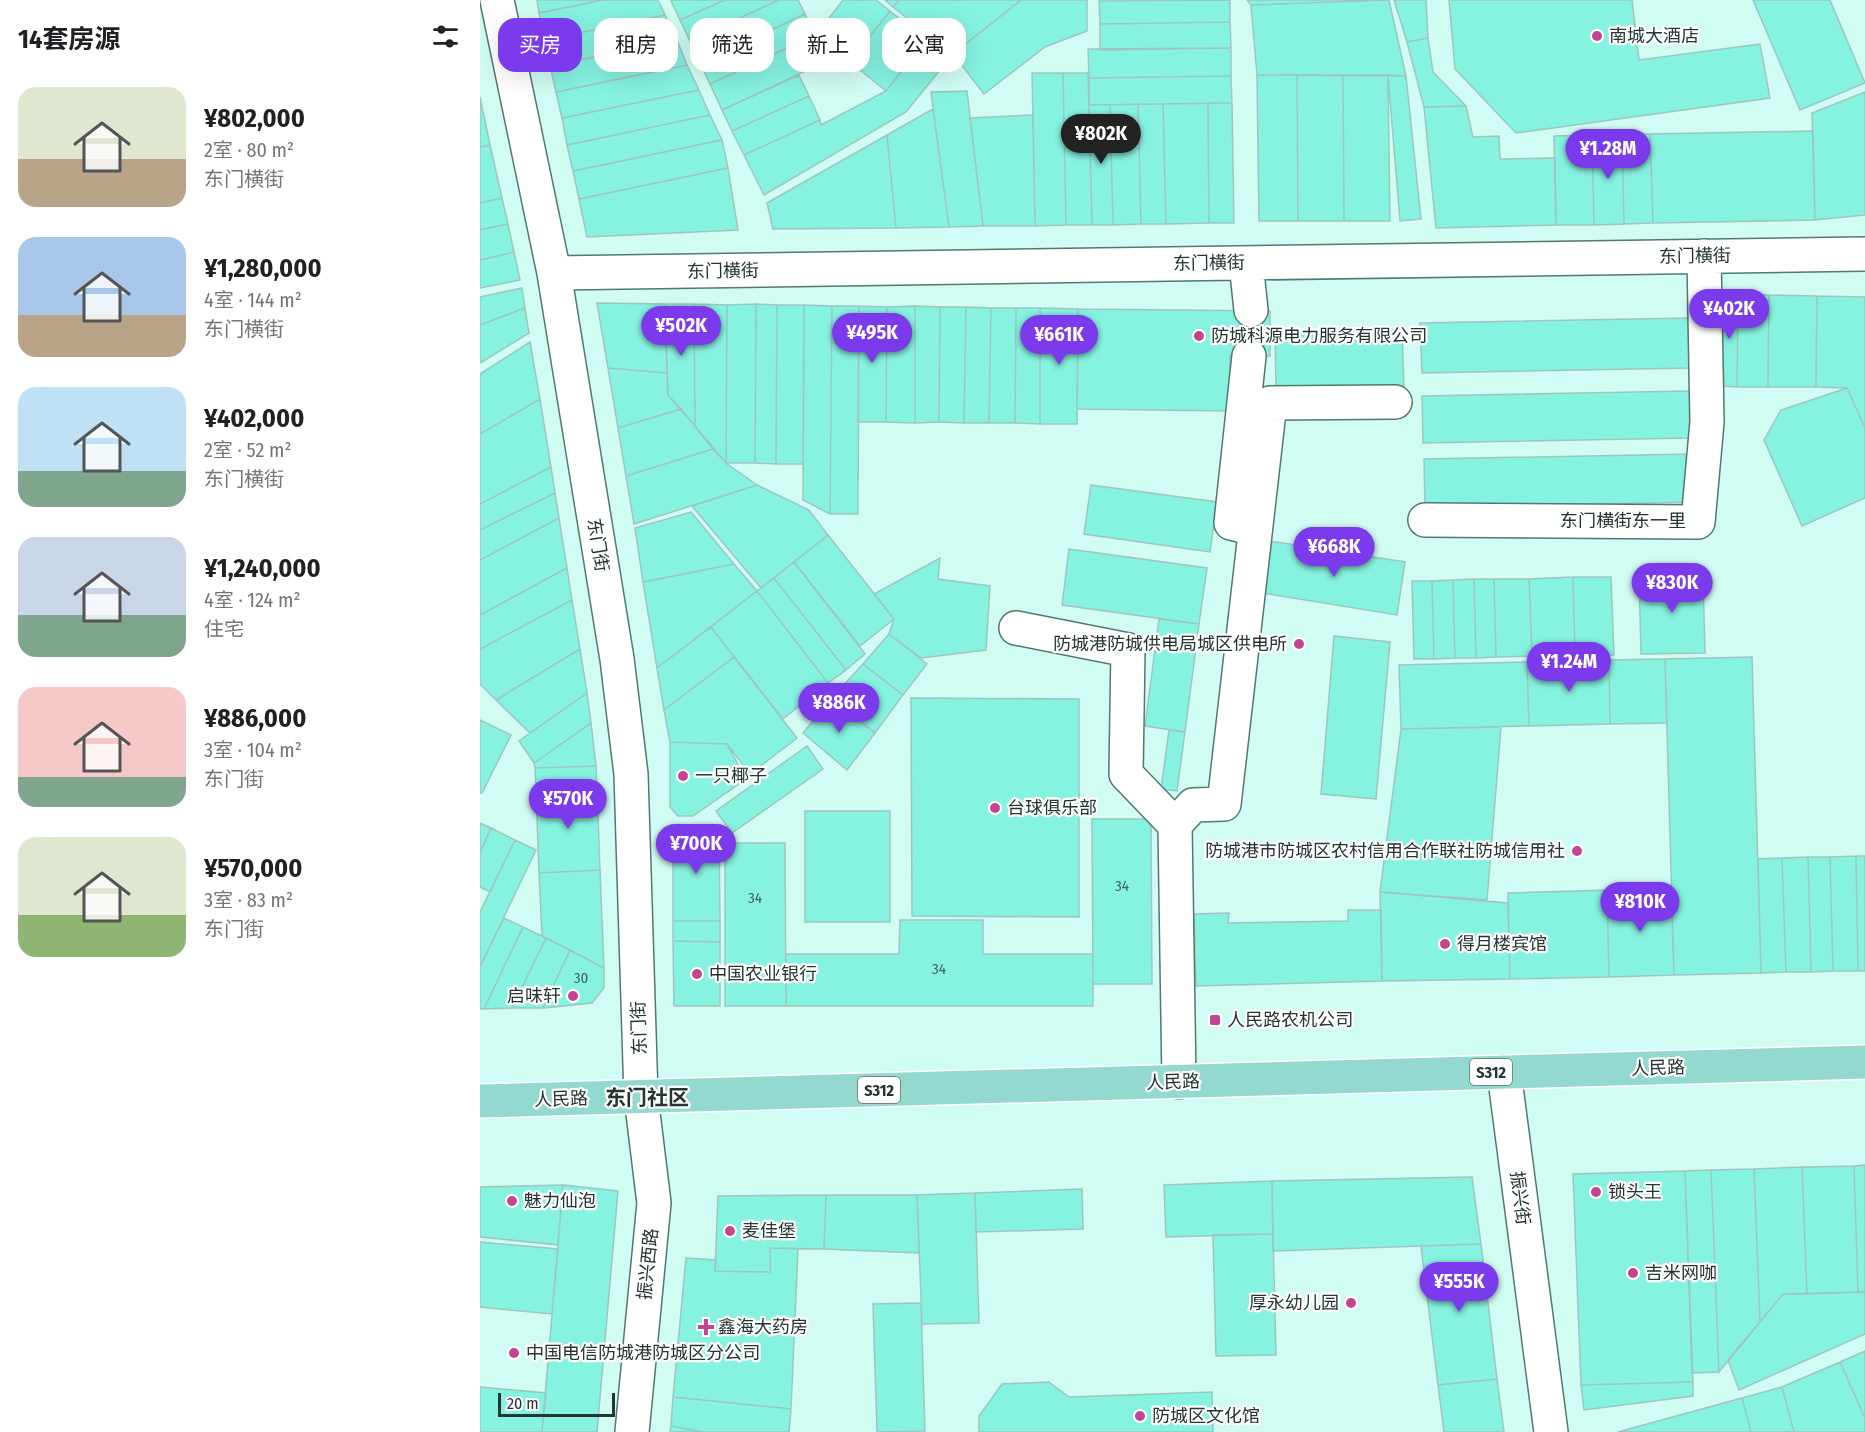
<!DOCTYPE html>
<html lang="zh">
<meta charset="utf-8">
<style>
:root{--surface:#fff;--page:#f2f2f2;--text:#202124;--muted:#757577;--accent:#7c3aed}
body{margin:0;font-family:"Fira Sans Condensed","Noto Sans SC",sans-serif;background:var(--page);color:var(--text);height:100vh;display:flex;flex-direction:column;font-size:22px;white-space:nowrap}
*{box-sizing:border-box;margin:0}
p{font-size:20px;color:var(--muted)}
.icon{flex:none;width:33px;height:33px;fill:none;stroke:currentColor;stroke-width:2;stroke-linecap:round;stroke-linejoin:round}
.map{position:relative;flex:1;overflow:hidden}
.sheet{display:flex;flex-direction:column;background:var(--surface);width:480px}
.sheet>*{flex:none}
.banner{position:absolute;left:18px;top:18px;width:570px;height:54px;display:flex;gap:12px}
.scale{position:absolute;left:18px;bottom:15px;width:117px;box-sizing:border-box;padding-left:6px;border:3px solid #253532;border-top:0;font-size:16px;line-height:21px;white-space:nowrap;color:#253532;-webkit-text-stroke:4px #fefefe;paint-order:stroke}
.price{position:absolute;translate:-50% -51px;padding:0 14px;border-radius:21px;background:var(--accent);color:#fff;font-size:20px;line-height:39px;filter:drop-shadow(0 2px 3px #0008)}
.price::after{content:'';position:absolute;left:50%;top:36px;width:18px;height:14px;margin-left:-9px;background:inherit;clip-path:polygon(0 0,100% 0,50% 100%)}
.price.on{background:#222;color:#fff}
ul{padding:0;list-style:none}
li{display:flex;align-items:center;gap:18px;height:150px;padding:0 18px}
li span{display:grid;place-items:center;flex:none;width:168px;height:120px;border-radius:18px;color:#555}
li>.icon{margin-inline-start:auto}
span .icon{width:72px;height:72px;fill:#fffc;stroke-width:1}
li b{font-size:26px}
h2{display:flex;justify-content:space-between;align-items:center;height:72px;padding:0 18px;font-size:26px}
.pill{padding:0 21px;border-radius:18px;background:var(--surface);box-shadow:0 6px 24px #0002;font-size:21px;line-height:54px}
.pill.on{background:var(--accent);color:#fff}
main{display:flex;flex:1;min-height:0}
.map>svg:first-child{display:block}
</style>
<main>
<section class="sheet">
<h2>14套房源<svg class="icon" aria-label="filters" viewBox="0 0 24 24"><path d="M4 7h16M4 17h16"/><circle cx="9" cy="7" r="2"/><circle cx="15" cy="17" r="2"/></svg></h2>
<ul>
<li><span style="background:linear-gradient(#dfe7d0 60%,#b9a48a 0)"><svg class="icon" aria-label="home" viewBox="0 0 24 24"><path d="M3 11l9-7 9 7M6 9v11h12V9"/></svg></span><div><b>¥802,000</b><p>2室 · 80 m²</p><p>东门横街</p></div></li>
<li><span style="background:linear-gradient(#a9c7e8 65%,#b9a48a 0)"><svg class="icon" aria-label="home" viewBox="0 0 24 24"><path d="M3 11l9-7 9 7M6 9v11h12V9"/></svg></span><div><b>¥1,280,000</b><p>4室 · 144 m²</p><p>东门横街</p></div></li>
<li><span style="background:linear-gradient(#bfe0f5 70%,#7fa58c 0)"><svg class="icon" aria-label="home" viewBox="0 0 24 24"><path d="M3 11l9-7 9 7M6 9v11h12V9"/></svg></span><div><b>¥402,000</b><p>2室 · 52 m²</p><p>东门横街</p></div></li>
<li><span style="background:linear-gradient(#c9d6e8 65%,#7fa58c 0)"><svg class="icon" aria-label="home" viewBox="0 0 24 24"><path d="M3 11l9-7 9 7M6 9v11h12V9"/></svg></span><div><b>¥1,240,000</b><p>4室 · 124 m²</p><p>住宅</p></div></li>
<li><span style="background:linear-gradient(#f6c9c9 75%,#7fa58c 0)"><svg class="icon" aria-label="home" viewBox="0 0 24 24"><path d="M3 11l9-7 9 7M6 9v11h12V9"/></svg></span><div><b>¥886,000</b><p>3室 · 104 m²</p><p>东门街</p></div></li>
<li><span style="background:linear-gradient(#dfe7d0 65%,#8fb573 0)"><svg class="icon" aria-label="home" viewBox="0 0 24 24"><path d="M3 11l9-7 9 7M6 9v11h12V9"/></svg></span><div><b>¥570,000</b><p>3室 · 83 m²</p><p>东门街</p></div></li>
</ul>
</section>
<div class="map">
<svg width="1385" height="1432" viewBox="0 0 1385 1432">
<rect width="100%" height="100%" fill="#d1fcf4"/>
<path fill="#86f2e0" stroke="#9dc6bf" stroke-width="1.5" d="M 57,0 L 123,0 L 59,13 Z
M 123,0 L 178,0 L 185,15 L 65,40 L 59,13 Z
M 193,0 L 245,0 L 200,20 L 191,1 Z
M 245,0 L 299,0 L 210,41 L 200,20 Z
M 299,0 L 318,0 L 325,14 L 220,63 L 210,41 Z
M 363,0 L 396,0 L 410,11 L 370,62 L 336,35 Z
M 405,0 L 419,0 L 413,7 Z
M 419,0 L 541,0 L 473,54 L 413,7 Z
M 541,0 L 607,0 L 607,31 L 565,47 L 504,94 L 473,54 Z
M 750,0 L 750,22 L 620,24 L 619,1 Z
M 767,0 L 909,0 L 771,5 Z
M 909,0 L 926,76 L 777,75 L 771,5 Z
M 914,0 L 946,0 L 948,38 L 927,42 Z
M 969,0 L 1152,0 L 1159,60 L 1280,44 L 1290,98 L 1036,133 L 975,69 Z
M 1273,0 L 1350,0 L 1385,83 L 1320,110 Z
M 410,11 L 446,40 L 406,91 L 370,62 Z
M 325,14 L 335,35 L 230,84 L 220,63 Z
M 185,15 L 197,40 L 70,66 L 65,40 Z
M 750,22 L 751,48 L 620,50 L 620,24 Z
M 335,35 L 347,61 L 242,110 L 230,84 Z
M 948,38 L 953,72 L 986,106 L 944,107 L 927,42 Z
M 197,40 L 207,65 L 76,92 L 70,66 Z
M 446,40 L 470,58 L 426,112 L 284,195 L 264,155 L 340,120 L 341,125 L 406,91 Z
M 751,48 L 751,76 L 609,78 L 608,49 Z
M 207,65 L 219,90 L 82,118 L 76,92 Z
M 552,73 L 583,73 L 586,225 L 555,226 Z
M 583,73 L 608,73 L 612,225 L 586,225 Z
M 319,75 L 329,96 L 252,131 L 242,110 Z
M 777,75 L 817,75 L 818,221 L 779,221 Z
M 817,75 L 863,75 L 864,221 L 818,221 Z
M 863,75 L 908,75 L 910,221 L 864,221 Z
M 908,75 L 926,76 L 941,219 L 920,221 Z
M 751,76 L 752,103 L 609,105 L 609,78 Z
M 219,90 L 230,115 L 87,145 L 82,118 Z
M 487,91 L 503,226 L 469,227 L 451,92 Z
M 1385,92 L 1385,215 L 1335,220 L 1332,113 Z
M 329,96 L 340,120 L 264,155 L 252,131 Z
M 0,97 L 10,145 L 0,147 Z
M 728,103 L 729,223 L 686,224 L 683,104 Z
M 728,103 L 752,103 L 754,223 L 729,223 Z
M 658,104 L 661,224 L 633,225 L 630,105 Z
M 658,104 L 683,104 L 686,224 L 661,224 Z
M 609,105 L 630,105 L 633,225 L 612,225 Z
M 986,106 L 993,137 L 1019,136 L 1020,159 L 1075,158 L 1076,225 L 956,228 L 944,107 Z
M 453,109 L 469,227 L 416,228 L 407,135 Z
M 230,115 L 242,140 L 93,171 L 87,145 Z
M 553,115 L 555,226 L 503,226 L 490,118 Z
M 1333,131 L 1335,220 L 1173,223 L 1170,134 Z
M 1170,134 L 1173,223 L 1144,224 L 1142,135 Z
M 407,135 L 416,228 L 293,229 L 287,203 Z
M 1112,135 L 1142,135 L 1144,224 L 1114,225 Z
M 1112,135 L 1114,225 L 1076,225 L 1074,136 Z
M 242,140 L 248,168 L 99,199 L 93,171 Z
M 10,145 L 22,198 L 0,203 L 0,147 Z
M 248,168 L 258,230 L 107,237 L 99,199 Z
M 22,198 L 28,224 L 0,230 L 0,203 Z
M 28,224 L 34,252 L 0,260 L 0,230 Z
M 34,252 L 40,280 L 0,288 L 0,260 Z
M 42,288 L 45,308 L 0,325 L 0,297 Z
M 1240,294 L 1258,294 L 1257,387 L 1239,386 Z
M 1258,294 L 1289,295 L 1288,387 L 1257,387 Z
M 1289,295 L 1337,296 L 1336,387 L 1288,387 Z
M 1337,296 L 1385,297 L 1385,428 L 1367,388 L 1336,387 Z
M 117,303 L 185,304 L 187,373 L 128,368 Z
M 185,304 L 214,304 L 215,426 L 188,395 Z
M 214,304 L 247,305 L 246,463 L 215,426 Z
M 276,304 L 275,463 L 246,463 L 247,305 Z
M 276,304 L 297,305 L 296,464 L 275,463 Z
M 297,305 L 324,305 L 323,464 L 296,464 Z
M 324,305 L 352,306 L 350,514 L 323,500 Z
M 352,306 L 379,306 L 378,514 L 350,514 Z
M 379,306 L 407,307 L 406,422 L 378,422 Z
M 435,306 L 435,423 L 406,422 L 407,307 Z
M 435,306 L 460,307 L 459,422 L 435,423 Z
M 460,307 L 486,307 L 484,423 L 459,422 Z
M 486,307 L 511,308 L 509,423 L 484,423 Z
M 45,308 L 49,333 L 0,363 L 0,325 Z
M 511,308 L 536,308 L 535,423 L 509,423 Z
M 536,308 L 560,308 L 560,424 L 535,423 Z
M 560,308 L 598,309 L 597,424 L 560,424 Z
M 598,309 L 790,311 L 790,356 L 750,356 L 750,411 L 597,409 Z
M 1208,318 L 1210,368 L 942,373 L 940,323 Z
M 922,330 L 924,388 L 796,390 L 795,331 Z
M 50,342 L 60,399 L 0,434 L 0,374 Z
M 128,368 L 187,373 L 188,395 L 201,409 L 138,428 Z
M 1367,388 L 1385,428 L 1385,498 L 1322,526 L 1284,440 L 1301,410 Z
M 1210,391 L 1211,438 L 943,443 L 942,396 Z
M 60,399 L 71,467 L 0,504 L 0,434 Z
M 201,409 L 233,449 L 146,476 L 138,428 Z
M 233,449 L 246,463 L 277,485 L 154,524 L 146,476 Z
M 1211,454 L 1213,502 L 945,508 L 944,459 Z
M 71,467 L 75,493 L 0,530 L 0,504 Z
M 277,485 L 329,510 L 348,535 L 281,588 L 212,506 Z
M 611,485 L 737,502 L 730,552 L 604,534 Z
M 75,493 L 79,518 L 0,560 L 0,530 Z
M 211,512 L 254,564 L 163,582 L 155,528 Z
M 79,518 L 87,568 L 0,615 L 0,560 Z
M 348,535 L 414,619 L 380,646 L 314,562 Z
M 790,541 L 925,562 L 917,615 L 782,593 Z
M 589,549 L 727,568 L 719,624 L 582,605 Z
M 460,558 L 458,579 L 510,586 L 506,650 L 441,658 L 409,634 L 414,619 L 394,594 Z
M 314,562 L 385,654 L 366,670 L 294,578 Z
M 254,564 L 277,591 L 177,668 L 163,582 Z
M 87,568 L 92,600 L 0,649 L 0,615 Z
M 1223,575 L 1225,653 L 1161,654 L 1159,576 Z
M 1093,577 L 1131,577 L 1134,655 L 1095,656 Z
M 1093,577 L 1095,656 L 1052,656 L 1049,579 Z
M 294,578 L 366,670 L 348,683 L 277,591 Z
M 994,579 L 996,658 L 975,658 L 973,580 Z
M 994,579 L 1014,579 L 1016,657 L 996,658 Z
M 1014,579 L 1049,579 L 1052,656 L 1016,657 Z
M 973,580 L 975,658 L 954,659 L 952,581 Z
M 932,581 L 952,581 L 954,659 L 934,659 Z
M 277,591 L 348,683 L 303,719 L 231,627 Z
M 92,600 L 100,649 L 16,700 L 0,684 L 0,649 Z
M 679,619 L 719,624 L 705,732 L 665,726 Z
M 231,627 L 254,657 L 184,710 L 177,668 Z
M 409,634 L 447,664 L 423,695 L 383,664 Z
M 854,636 L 910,642 L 896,799 L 841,794 Z
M 100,649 L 107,693 L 50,733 L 16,700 Z
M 254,657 L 317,738 L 270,774 L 247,744 L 190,742 L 184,710 Z
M 1272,657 L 1281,973 L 1194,975 L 1185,659 Z
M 1185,659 L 1187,723 L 1130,724 L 1129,660 Z
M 1129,660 L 1130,724 L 1049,726 L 1047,662 Z
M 1047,662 L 1049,726 L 921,729 L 919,665 Z
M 383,664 L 423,695 L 395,733 L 351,699 Z
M 107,693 L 111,723 L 54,763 L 39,741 Z
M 431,698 L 599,699 L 599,917 L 432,916 Z
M 351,699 L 395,733 L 367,770 L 323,733 Z
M 0,720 L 31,735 L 2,793 L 0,793 Z
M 111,723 L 116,766 L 55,768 L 54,763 Z
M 1021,727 L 1007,900 L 900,892 L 921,729 Z
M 689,730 L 705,732 L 697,791 L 681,789 Z
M 190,742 L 247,744 L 266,779 L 213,816 L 198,816 L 190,807 Z
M 327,746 L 343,769 L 252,833 L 236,811 Z
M 116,766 L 117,788 L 56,790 L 55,768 Z
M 117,788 L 120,870 L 59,873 L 56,790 Z
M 325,811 L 410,811 L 410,922 L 325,922 Z
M 612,819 L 671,819 L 672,984 L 613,984 Z
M 0,823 L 11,828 L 0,853 Z
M 11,828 L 35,840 L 10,892 L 0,887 L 0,853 Z
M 193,828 L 239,829 L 240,921 L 193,921 Z
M 35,840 L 56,850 L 0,967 L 0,912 Z
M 245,843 L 305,843 L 306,1006 L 245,1006 Z
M 1376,856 L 1378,971 L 1353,971 L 1350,857 Z
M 1376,856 L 1385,856 L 1385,971 L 1378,971 Z
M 1328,857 L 1350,857 L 1353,971 L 1331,972 Z
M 1328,857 L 1331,972 L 1306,972 L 1302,858 Z
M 1302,858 L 1306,972 L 1281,973 L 1278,859 Z
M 120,870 L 124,968 L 62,936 L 59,873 Z
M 1191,889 L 1194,975 L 1129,977 L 1127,890 Z
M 1127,890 L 1129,977 L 1030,979 L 1028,893 Z
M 900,892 L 1028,903 L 1030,979 L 902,981 Z
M 868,910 L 901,910 L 902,981 L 716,986 L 714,914 L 749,913 L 748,923 L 868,921 Z
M 24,918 L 43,927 L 4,1009 L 0,1009 L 0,967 Z
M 420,920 L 503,920 L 503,954 L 613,954 L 613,1006 L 306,1006 L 306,954 L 419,954 Z
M 193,921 L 240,921 L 240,942 L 193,941 Z
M 43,927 L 66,938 L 32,1008 L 4,1009 Z
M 66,938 L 90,950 L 63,1008 L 32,1008 Z
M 193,941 L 240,942 L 240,1006 L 194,1006 Z
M 90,950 L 124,968 L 124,988 L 112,1003 L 63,1008 Z
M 1385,1165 L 1385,1292 L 1378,1292 L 1374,1166 Z
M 1374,1166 L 1378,1292 L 1327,1294 L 1322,1167 Z
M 1322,1167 L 1327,1294 L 1303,1294 L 1280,1322 L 1274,1169 Z
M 1274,1169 L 1280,1322 L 1239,1372 L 1231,1170 Z
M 1231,1170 L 1239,1372 L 1212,1373 L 1205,1171 Z
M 1205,1171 L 1213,1382 L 1101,1385 L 1093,1174 Z
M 992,1177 L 1001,1244 L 793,1251 L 792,1181 Z
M 792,1181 L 793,1234 L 686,1237 L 684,1185 Z
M 83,1185 L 138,1191 L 117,1432 L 62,1432 Z
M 83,1185 L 78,1245 L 0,1237 L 0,1187 Z
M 602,1189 L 603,1229 L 496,1232 L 495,1193 Z
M 495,1193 L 499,1323 L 442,1324 L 437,1195 Z
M 346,1195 L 437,1195 L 439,1253 L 344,1249 Z
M 346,1195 L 344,1249 L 290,1248 L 290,1272 L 235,1271 L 238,1196 Z
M 793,1234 L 796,1355 L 736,1356 L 733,1235 Z
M 0,1242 L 78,1249 L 72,1314 L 0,1307 Z
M 1001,1244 L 1017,1379 L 958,1385 L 941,1246 Z
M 290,1248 L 318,1249 L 311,1409 L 193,1397 L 206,1258 L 236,1260 L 235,1271 L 290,1272 Z
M 1385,1292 L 1385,1334 L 1259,1390 L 1248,1360 L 1303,1294 Z
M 441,1303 L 445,1431 L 397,1432 L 393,1304 Z
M 1385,1351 L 1385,1418 L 1360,1362 Z
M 1360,1362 L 1385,1418 L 1385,1432 L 1314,1432 L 1302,1387 Z
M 1017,1379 L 1024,1432 L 964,1432 L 958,1385 Z
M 569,1382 L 589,1397 L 732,1392 L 733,1432 L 499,1432 L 499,1416 L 522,1384 Z
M 1213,1382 L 1213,1396 L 1104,1410 L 1101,1385 Z
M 0,1387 L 66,1393 L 62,1432 L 0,1432 Z
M 1302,1387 L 1314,1432 L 1271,1432 L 1262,1398 Z
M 193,1397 L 311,1409 L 309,1432 L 224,1432 L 191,1426 Z
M 1262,1398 L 1271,1432 L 1138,1432 Z
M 191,1426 L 224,1432 L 190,1432 Z"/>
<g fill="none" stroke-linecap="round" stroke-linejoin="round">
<g stroke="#517871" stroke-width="36">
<path id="minor" d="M 17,0 L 74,273 L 137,659 L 151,774 L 161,1097 L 174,1203 L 152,1432
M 766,263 L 771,310
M 74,273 L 1385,254
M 769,356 L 751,523 L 775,529
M 945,520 L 1218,522 L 1227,422 L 1224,256
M 536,628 L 648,650 L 646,774 L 695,825 L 699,1082
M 695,825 L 713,805 L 744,804 L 790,403 L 915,402
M 1024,1072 L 1071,1432"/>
</g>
<g stroke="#fff" stroke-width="36">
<path id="major" d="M 0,1101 L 1385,1062"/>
</g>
<use href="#minor" stroke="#fff" stroke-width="33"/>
<use href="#major" stroke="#94d9cf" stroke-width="33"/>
</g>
<g fill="#c34592" stroke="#fefefe" stroke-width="2">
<circle cx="1117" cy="36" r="6"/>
<circle cx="719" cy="336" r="6"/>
<circle cx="819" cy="644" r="6"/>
<circle cx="203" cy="776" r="6"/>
<circle cx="515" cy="808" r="6"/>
<circle cx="1097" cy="851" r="6"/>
<circle cx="965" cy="944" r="6"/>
<circle cx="217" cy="974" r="6"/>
<circle cx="93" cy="996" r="6"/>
<rect x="729" y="1014" width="12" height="12" rx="3"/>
<circle cx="1116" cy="1192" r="6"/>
<circle cx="32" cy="1201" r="6"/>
<circle cx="250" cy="1231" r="6"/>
<circle cx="1153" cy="1273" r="6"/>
<circle cx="871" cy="1303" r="6"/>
<path d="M223 1318h6v6h6v6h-6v6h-6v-6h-6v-6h6z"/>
<circle cx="34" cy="1353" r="6"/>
<circle cx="660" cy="1416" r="6"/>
</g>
<g text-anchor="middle" stroke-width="4.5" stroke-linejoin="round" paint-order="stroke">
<g font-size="15" fill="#3d645e">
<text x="642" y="891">34</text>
<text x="275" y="903">34</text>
<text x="459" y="974">34</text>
<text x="101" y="983">30</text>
</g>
<g fill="#fefefe" stroke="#66716f" stroke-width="1.5">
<rect x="990" y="1059" width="42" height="26" rx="4.5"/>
<rect x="378" y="1077" width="42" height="26" rx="4.5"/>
</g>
<g font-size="16" font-weight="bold" fill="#253532">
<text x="1011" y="1078">S312</text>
<text x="399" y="1096">S312</text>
</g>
<g font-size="18" fill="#253532" stroke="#fefefe" text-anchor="start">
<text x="1129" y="42">南城大酒店</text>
<text x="731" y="342">防城科源电力服务有限公司</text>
<text x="807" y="650" text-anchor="end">防城港防城供电局城区供电所</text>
<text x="215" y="782">一只椰子</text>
<text x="527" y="814">台球俱乐部</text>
<text x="1085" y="857" text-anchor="end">防城港市防城区农村信用合作联社防城信用社</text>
<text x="977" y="950">得月楼宾馆</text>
<text x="229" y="980">中国农业银行</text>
<text x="81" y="1002" text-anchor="end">启味轩</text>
<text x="747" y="1026">人民路农机公司</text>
<text x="1128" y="1198">锁头王</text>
<text x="44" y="1207">魅力仙泡</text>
<text x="262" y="1237">麦佳堡</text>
<text x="1165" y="1279">吉米网咖</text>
<text x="859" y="1309" text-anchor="end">厚永幼儿园</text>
<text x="238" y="1333">鑫海大药房</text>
<text x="46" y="1359">中国电信防城港防城区分公司</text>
<text x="672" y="1422">防城区文化馆</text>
</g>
<g font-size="18" fill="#253532" stroke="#fefefe">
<text transform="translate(1215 256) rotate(-1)" y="6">东门横街</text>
<text transform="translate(729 263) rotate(-1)" y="6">东门横街</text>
<text transform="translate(243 271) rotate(-1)" y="6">东门横街</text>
<text x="1143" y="527">东门横街东一里</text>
<text transform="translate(118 545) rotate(81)" y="6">东门街</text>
<text transform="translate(159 1028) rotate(-92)" y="6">东门街</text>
<text transform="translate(1178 1068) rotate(-2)" y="6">人民路</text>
<text transform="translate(693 1082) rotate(-2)" y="6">人民路</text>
<text transform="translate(81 1099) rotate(-2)" y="6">人民路</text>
<text transform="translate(1040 1198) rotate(83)" y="6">振兴街</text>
<text transform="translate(168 1264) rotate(-84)" y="6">振兴西路</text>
</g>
<g font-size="21" font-weight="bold" fill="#253532" stroke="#fefefe">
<text x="167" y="1105">东门社区</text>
</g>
</g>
</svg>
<div class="scale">20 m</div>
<b class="price on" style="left:621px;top:165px">¥802K</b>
<b class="price" style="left:1128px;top:180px">¥1.28M</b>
<b class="price" style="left:1249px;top:340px">¥402K</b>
<b class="price" style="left:201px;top:357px">¥502K</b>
<b class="price" style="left:392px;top:364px">¥495K</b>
<b class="price" style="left:579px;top:366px">¥661K</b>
<b class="price" style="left:854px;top:578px">¥668K</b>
<b class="price" style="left:1192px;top:614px">¥830K</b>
<b class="price" style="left:1089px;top:693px">¥1.24M</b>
<b class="price" style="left:359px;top:734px">¥886K</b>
<b class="price" style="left:88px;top:830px">¥570K</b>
<b class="price" style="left:216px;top:875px">¥700K</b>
<b class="price" style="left:1160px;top:933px">¥810K</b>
<b class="price" style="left:979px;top:1313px">¥555K</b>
<div class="banner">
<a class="pill on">买房</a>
<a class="pill">租房</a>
<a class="pill">筛选</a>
<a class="pill">新上</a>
<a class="pill">公寓</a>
</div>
</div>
</main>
